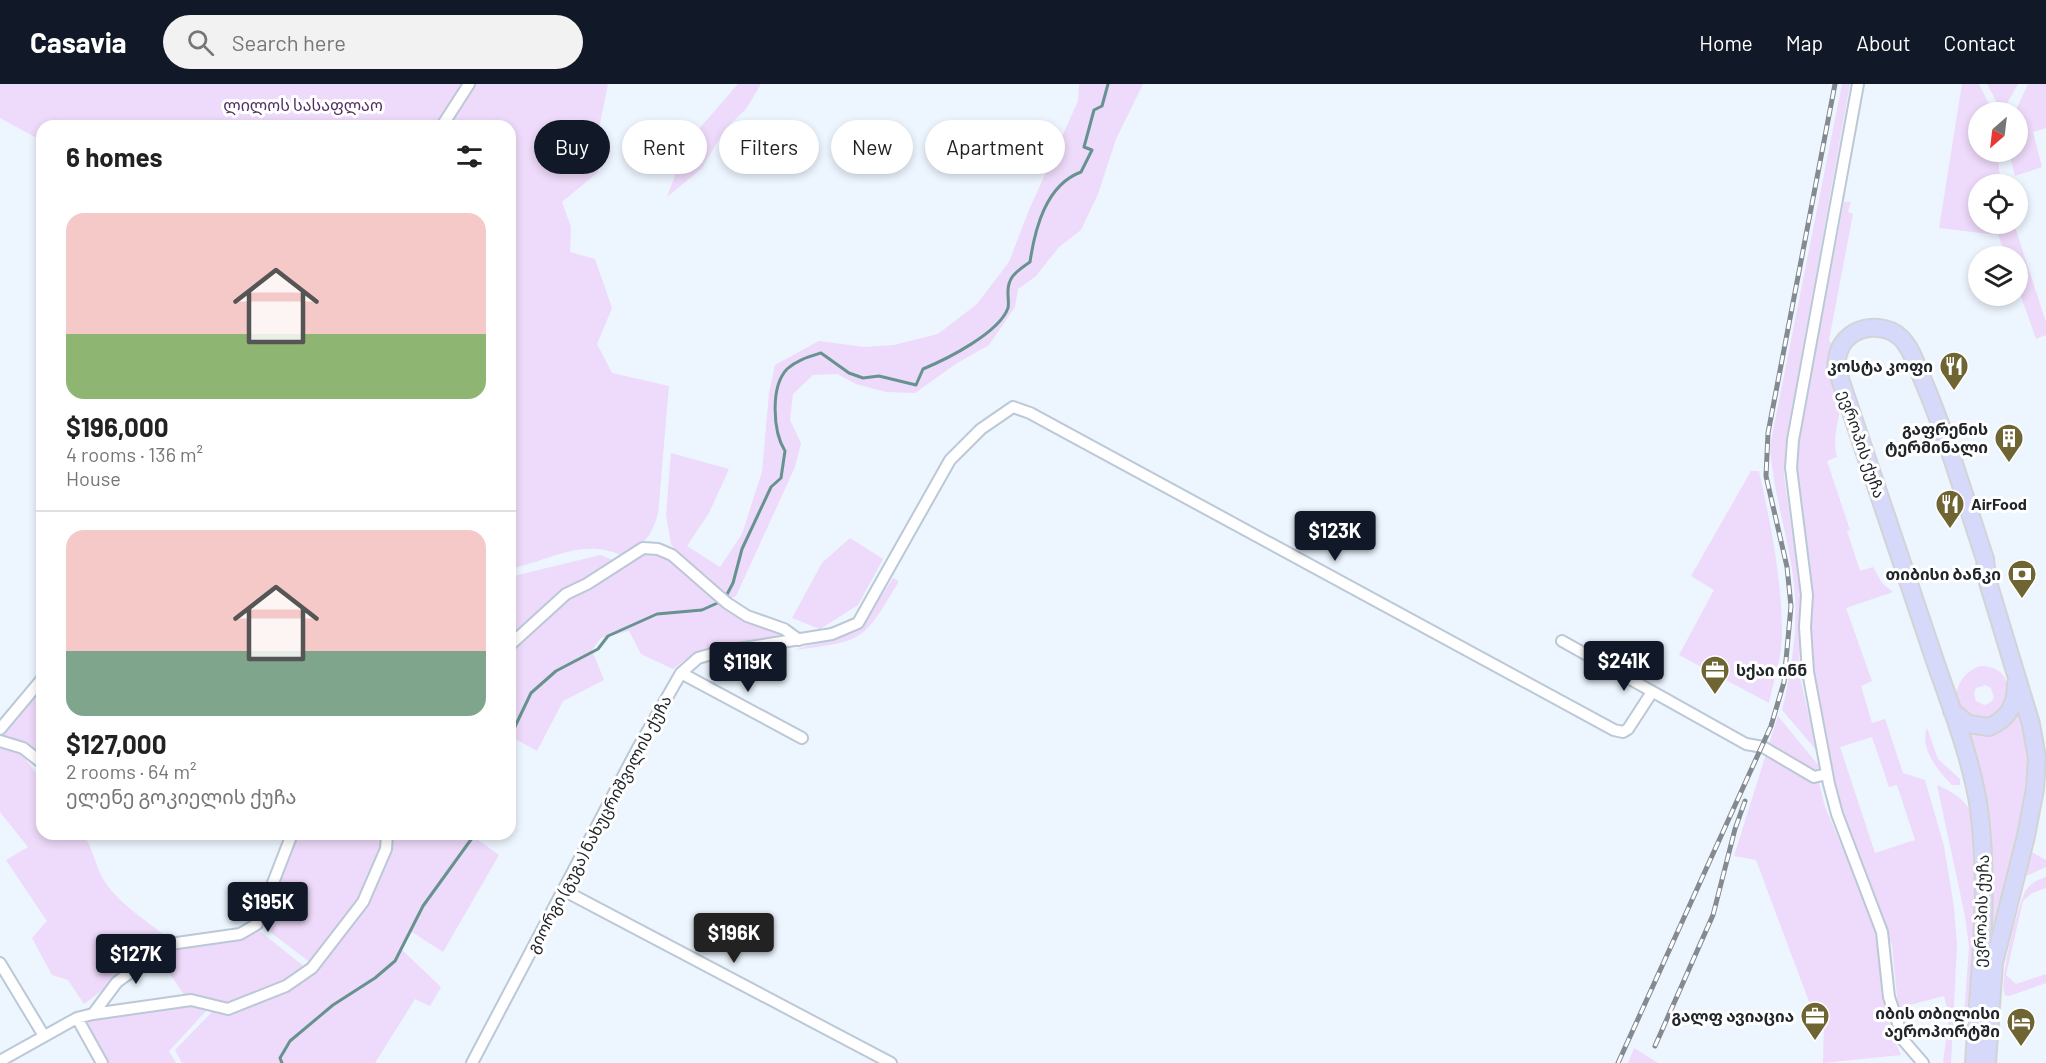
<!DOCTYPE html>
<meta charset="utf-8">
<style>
:root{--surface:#fff;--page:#f2f2f2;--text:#222;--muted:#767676;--line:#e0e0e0;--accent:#111827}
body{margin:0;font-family:Barlow,"Noto Sans Georgian",sans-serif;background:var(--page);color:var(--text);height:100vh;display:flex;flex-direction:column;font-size:22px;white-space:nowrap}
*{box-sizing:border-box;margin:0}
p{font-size:20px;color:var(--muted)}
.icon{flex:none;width:33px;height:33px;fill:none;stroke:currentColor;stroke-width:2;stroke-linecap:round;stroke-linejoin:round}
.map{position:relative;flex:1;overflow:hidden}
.sheet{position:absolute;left:36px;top:36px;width:480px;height:720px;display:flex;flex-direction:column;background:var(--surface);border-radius:18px;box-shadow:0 3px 9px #0003}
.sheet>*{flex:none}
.guide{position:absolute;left:534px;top:36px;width:570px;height:54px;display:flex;gap:12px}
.needle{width:39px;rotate:208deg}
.tools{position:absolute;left:1968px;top:18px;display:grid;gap:12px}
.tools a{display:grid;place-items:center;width:60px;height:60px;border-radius:50%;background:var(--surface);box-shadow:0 3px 9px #0003;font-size:30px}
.price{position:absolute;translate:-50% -51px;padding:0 14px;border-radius:6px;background:var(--accent);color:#fff;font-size:20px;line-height:39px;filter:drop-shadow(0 2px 3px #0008)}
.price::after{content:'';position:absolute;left:50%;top:36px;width:18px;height:14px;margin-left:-9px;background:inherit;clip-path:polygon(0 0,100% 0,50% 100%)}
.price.selected{background:#222;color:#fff}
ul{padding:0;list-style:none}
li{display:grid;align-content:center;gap:12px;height:318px;padding:0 30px}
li+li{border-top:2px solid var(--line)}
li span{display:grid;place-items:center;height:186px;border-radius:18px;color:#555}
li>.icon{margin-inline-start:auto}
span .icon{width:108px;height:108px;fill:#fffc;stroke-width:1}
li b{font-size:26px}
h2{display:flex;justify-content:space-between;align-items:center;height:72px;padding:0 30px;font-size:26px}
.pill{padding:0 21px;border-radius:27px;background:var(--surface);box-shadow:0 3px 9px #0003;font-size:21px;line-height:54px}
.pill.selected{background:var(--accent);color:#fff}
header{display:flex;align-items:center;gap:36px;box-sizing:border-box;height:84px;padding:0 30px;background:var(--accent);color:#fff}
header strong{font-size:28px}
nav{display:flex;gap:33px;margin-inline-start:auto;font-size:21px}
.search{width:420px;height:54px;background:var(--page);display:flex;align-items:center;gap:15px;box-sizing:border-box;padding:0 21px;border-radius:33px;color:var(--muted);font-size:22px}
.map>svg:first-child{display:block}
</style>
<header>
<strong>Casavia</strong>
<div class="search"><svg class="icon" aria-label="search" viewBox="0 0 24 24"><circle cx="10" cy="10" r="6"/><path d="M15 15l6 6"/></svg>Search here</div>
<nav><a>Home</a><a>Map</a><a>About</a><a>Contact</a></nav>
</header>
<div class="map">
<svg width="2046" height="979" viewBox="0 0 2046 979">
<rect width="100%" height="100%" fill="#edf5fe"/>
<path fill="#eedafa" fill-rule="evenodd" d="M 0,0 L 608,0 L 600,39 L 598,88 L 562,118 L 571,143 L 570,168 L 595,175 L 612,224 L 597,260 L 612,289 L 669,302 L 658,430 C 650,455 645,459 622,472 C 584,453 548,477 510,485 L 510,42 L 42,42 L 42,57 L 0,34 Z
M 738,0 L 761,0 L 746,25 L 725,45 L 702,84 L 667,113 L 679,81 L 698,46 Z
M 1079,0 L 1143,0 L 1116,55 L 1098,110 L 1081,146 L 1059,163 L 1036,192 L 1018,205 L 1015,223 L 989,261 L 957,279 L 915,309 L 886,308 L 856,300 L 837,290 L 813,291 L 793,310 L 790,336 L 801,359 L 795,383 L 736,512 L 728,516 L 708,493 L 679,472 L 671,460 L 666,431 L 671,369 L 729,385 L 709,429 L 687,462 L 720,483 L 742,450 L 762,388 L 769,309 L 775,281 L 819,257 L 865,263 L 894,261 L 938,250 L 977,220 L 1009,178 L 1029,126 L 1078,17 Z
M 1842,0 L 1850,0 L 1786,358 L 1784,391 L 1801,513 L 1799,589 L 1817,667 L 1782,626 C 1791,589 1797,551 1795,512 C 1792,461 1773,413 1770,362 Z
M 1962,0 L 1979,0 L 1993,28 L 1978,28 L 1978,68 L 1997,68 L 2001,100 L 1978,100 L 1978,140 L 2014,140 L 2046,238 L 2046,251 L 2036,255 L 2018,204 L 2018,172 L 2006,172 L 1998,151 L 1939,144 Z
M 1987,0 L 2018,0 L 2002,28 Z
M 2028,0 L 2046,0 L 2046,44 L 2033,48 L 2042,83 L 2015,92 L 2009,68 L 2018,68 L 2018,28 L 2015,28 Z
M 1844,118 L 1851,118 L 1848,128 L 1853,130 L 1829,256 C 1839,268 1841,296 1841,312 C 1841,334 1831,351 1837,373 L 1827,377 L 1850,446 L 1847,447 L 1860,487 L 1873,483 L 1882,499 L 1893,508 L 1846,524 L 1872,597 L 1861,602 L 1872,639 L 1885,635 L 1903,689 L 1925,696 L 1944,762 L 1954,823 L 1957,861 L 1951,979 L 1943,979 L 1949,932 L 1944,912 L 1898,924 L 1892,861 L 1840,726 L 1814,603 L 1797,393 L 1798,358 ZM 1872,653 L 1889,703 L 1897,701 L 1915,756 L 1875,769 L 1840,663 Z
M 1751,387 L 1759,387 C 1771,441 1782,496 1782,551 C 1782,573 1773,598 1769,619 L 1679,571 L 1714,506 L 1691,492 Z
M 850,454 L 883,475 L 858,521 L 820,545 L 792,534 L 822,479 Z
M 642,467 C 688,469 708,521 747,539 C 757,543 769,544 779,547 L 782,554 C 743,559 704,558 673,585 L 641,570 L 629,547 L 601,554 L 592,566 L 604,596 L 563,617 L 537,667 L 510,652 L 510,565 L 568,513 Z
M 600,471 L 616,477 L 510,556 L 510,493 Z
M 893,494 L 899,497 C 863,558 864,557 794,566 L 845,550 L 862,541 Z
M 1981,582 C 2004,583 2009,596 2010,617 L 1991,635 C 1985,635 1977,636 1972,633 C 1944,621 1958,588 1981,582 ZM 1985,601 L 1991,604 L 1994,614 L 1990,619 L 1984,621 L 1976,617 L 1974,610 L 1976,604 Z
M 42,600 L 42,674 L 22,659 L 1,652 Z
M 2021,621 L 2030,664 L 2029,702 L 1989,876 L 1963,643 L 1974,648 Z
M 1778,632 L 1819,682 L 1817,688 L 1812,689 L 1768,663 Z
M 1927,644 L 1938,675 L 1960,695 L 1960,701 L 1952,701 C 1939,688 1919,664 1927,644 Z
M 4,662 L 18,665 L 42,697 L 42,750 L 83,750 C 93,764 94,778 102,793 C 115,817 143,834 164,851 L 165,859 L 84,920 L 68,896 L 52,891 L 32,854 L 47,837 L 6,776 L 28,763 L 0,728 L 0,663 Z
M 1766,670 L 1811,697 L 1819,698 L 1825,723 L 1873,835 L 1891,948 L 1901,971 L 1823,979 L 1824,941 L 1817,939 L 1756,776 L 1734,772 Z
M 1937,701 C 1950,707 1962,713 1970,726 C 1985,750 1973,895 1972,932 L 1964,931 L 1969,863 L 1965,832 Z
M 296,750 L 385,750 C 379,800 341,841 311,879 L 261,841 Z
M 392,750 L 470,750 L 499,771 L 443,868 L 412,848 L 401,865 L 441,903 L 430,922 L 415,915 L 375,979 L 182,979 L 175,966 L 212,928 L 232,928 L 288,903 L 366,820 Z
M 2030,767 L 2046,776 L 2046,783 L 2026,792 Z
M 2046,793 L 2046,804 L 2032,809 L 2023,817 L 2006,891 L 2016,900 L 2046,890 L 2046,899 L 2009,912 L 2005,911 C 1998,899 2018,820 2026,806 C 2031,799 2039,795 2046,793 Z
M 256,844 L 306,884 C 264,911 239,926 187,915 L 158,873 L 174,864 Z
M 187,918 L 205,922 L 206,927 L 169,967 L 176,979 L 105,979 L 82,936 Z
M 1634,964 L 1658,979 L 1628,979 Z"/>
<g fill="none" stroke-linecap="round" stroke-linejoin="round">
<path stroke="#669290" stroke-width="3" d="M 510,653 L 531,609 L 556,587 L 598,565 L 608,552 L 657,530 L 702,526 L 724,516 L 733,499 L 742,465 L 771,403 L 781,394 L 785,367 C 773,348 770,303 787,285 C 797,276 808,273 821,269 L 849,289 L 863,294 L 879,292 L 916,301 L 923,285 C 947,275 999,249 1008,224 C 1009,220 1008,214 1008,210 C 1007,193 1017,187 1030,178 C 1035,144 1046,101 1081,88 L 1092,66 L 1084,63 L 1094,26 L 1102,22 L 1108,0
M 282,979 L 280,974 L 290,957 L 333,921 L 375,894 L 395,877 L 423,822 L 475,750"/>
<g stroke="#bbc8d6" stroke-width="14">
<path id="minor" d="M 1858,0 L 1793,356 L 1791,384 L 1807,511 L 1805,543 L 1808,588 L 1829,700 L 1837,730 L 1882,848 L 1889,913 L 1904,957 L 1923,979
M 442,42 L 469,0
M 1562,557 L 1746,660 L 1763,663 L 1814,693 L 1827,690
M 510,561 L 566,510 L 587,500 L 643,464 L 658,465 L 672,471 L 727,519 L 747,532 L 784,545 L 799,556
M 681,589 L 802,654
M 0,645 L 42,595
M 0,657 L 23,664 L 42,679
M 563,806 L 891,979
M 0,879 L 44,952
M 93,930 L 117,898 L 170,860 L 240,850 L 257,840 L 292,750
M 77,934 L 102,979
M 0,977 L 77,934 L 93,930 L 191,916 L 228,925 L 286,902 L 312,884 L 363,818 L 386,765 L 387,750
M 472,979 L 638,664 L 681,589 L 698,574 L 719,568 L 832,550 L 858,539 L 950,376 L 981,345 L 1013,323 L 1030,329 L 1614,646 L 1623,648 L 1628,645 L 1652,608"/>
</g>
<g stroke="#d3d4d5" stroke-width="20">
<path id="primary" d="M 1952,627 L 1968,640 L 1989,643 C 2008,635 2016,621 2016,600
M 1974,979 C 1979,895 1990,808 1979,725 C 1971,671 1949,619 1932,568 C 1900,473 1868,378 1836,283 C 1837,268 1841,257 1854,249 C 1868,241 1889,242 1901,254 C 1912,265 1916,281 1922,294 C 1947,352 1965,415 1985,475 L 1987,495 L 2031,640 L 2037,674 L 2035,705 L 2026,752 L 1994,879 L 1987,979"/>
</g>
<use href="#minor" stroke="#fff" stroke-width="10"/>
<use href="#primary" stroke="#d7d9fa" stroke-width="16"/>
<g stroke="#848a91" stroke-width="5">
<path id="rail" d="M 1655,962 L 1713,831 L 1735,745 L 1745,717
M 1618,979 L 1771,642 L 1784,598 L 1791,522 L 1787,483 L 1766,392 L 1768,349 L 1835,0"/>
</g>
<use href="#rail" stroke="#fff" stroke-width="3" stroke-dasharray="9" stroke-linecap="butt"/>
</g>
<defs>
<g id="restaurant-pin" transform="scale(1.5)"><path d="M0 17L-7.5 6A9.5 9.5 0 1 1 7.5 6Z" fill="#6f6532" stroke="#fff"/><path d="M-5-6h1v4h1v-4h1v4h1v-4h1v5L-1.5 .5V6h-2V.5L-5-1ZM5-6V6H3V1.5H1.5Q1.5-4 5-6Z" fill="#fff"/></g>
<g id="building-pin" transform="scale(1.5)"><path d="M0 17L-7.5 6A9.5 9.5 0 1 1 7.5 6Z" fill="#6f6532" stroke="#fff"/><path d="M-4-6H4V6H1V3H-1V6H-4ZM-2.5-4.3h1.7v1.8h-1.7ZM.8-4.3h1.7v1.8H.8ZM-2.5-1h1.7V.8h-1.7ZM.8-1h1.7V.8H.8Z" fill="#fff"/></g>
<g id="bank-pin" transform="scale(1.5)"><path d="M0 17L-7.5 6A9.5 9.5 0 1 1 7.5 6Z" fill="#6f6532" stroke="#fff"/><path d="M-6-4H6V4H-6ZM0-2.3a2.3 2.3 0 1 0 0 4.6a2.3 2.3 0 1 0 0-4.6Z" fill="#fff"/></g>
<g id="office-pin" transform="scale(1.5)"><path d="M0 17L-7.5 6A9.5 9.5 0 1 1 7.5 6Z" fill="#6f6532" stroke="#fff"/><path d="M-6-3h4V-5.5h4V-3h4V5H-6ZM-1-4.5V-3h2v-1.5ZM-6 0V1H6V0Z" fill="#fff"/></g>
<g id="hotel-pin" transform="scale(1.5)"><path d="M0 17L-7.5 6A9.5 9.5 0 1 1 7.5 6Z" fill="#6f6532" stroke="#fff"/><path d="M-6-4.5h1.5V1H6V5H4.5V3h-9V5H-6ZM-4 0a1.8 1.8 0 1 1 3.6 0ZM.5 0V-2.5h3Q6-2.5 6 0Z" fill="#fff"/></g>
</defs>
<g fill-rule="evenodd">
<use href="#restaurant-pin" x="1954" y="282"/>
<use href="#building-pin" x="2009" y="354"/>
<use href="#restaurant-pin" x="1950" y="420"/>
<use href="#bank-pin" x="2022" y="490"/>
<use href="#office-pin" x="1715" y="586"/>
<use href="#office-pin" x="1815" y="932"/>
<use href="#hotel-pin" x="2021" y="938"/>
</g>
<g text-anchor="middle" stroke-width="6" stroke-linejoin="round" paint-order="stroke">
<g font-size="16" fill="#512f63" stroke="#fff">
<text x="303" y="27">ლილოს სასაფლაო</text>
</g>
<g font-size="16" font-weight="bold" fill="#21262b" stroke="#fff" text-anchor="end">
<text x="1933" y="288">კოსტა კოფი</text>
<text x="1988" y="351">გაფრენის<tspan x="1988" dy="18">ტერმინალი</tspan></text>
<text x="1971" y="426" text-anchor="start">AirFood</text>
<text x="2001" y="496">თიბისი ბანკი</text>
<text x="1736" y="592" text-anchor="start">სქაი ინნ</text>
<text x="2000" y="935">იბის თბილისი<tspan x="2000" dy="18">აეროპორტში</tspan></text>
<text x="1794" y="938">გალფ ავიაცია</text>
</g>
<g font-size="16" fill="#21262b" stroke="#fff">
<text transform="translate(1862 360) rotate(71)" y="6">ევროპის ქუჩა</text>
<text transform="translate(599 740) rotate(-62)" y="6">გიორგი (გუგა) ნახუცრიშვილის ქუჩა</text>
<text transform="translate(1981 827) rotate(-88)" y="6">ევროპის ქუჩა</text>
</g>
</g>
</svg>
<div class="tools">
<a><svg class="needle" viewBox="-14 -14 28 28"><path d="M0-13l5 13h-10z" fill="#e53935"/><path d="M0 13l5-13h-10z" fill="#767676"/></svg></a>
<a><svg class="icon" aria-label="locate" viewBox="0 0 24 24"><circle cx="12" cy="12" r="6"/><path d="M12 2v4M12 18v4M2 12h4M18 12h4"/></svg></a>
<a><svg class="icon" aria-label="layers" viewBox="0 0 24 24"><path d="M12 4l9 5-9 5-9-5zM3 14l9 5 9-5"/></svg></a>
</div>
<b class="price" style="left:1335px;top:478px">$123K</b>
<b class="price" style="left:1624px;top:608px">$241K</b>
<b class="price" style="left:748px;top:609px">$119K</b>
<b class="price" style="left:268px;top:849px">$195K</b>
<b class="price selected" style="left:734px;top:880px">$196K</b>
<b class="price" style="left:136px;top:901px">$127K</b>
<div class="guide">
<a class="pill selected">Buy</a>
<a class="pill">Rent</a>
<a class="pill">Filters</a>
<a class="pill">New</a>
<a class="pill">Apartment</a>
</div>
<section class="sheet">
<h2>6 homes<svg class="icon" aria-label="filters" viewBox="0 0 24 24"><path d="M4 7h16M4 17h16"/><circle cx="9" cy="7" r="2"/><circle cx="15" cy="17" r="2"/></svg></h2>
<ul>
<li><span style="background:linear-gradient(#f6c9c9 65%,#8fb573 0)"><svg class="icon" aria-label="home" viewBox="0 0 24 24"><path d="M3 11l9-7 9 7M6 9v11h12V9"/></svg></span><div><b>$196,000</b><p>4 rooms · 136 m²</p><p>House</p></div></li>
<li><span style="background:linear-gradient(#f6c9c9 65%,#7fa58c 0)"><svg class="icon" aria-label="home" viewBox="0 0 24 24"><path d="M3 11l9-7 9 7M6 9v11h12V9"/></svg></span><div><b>$127,000</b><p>2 rooms · 64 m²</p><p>ელენე გოკიელის ქუჩა</p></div></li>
</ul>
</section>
</div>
